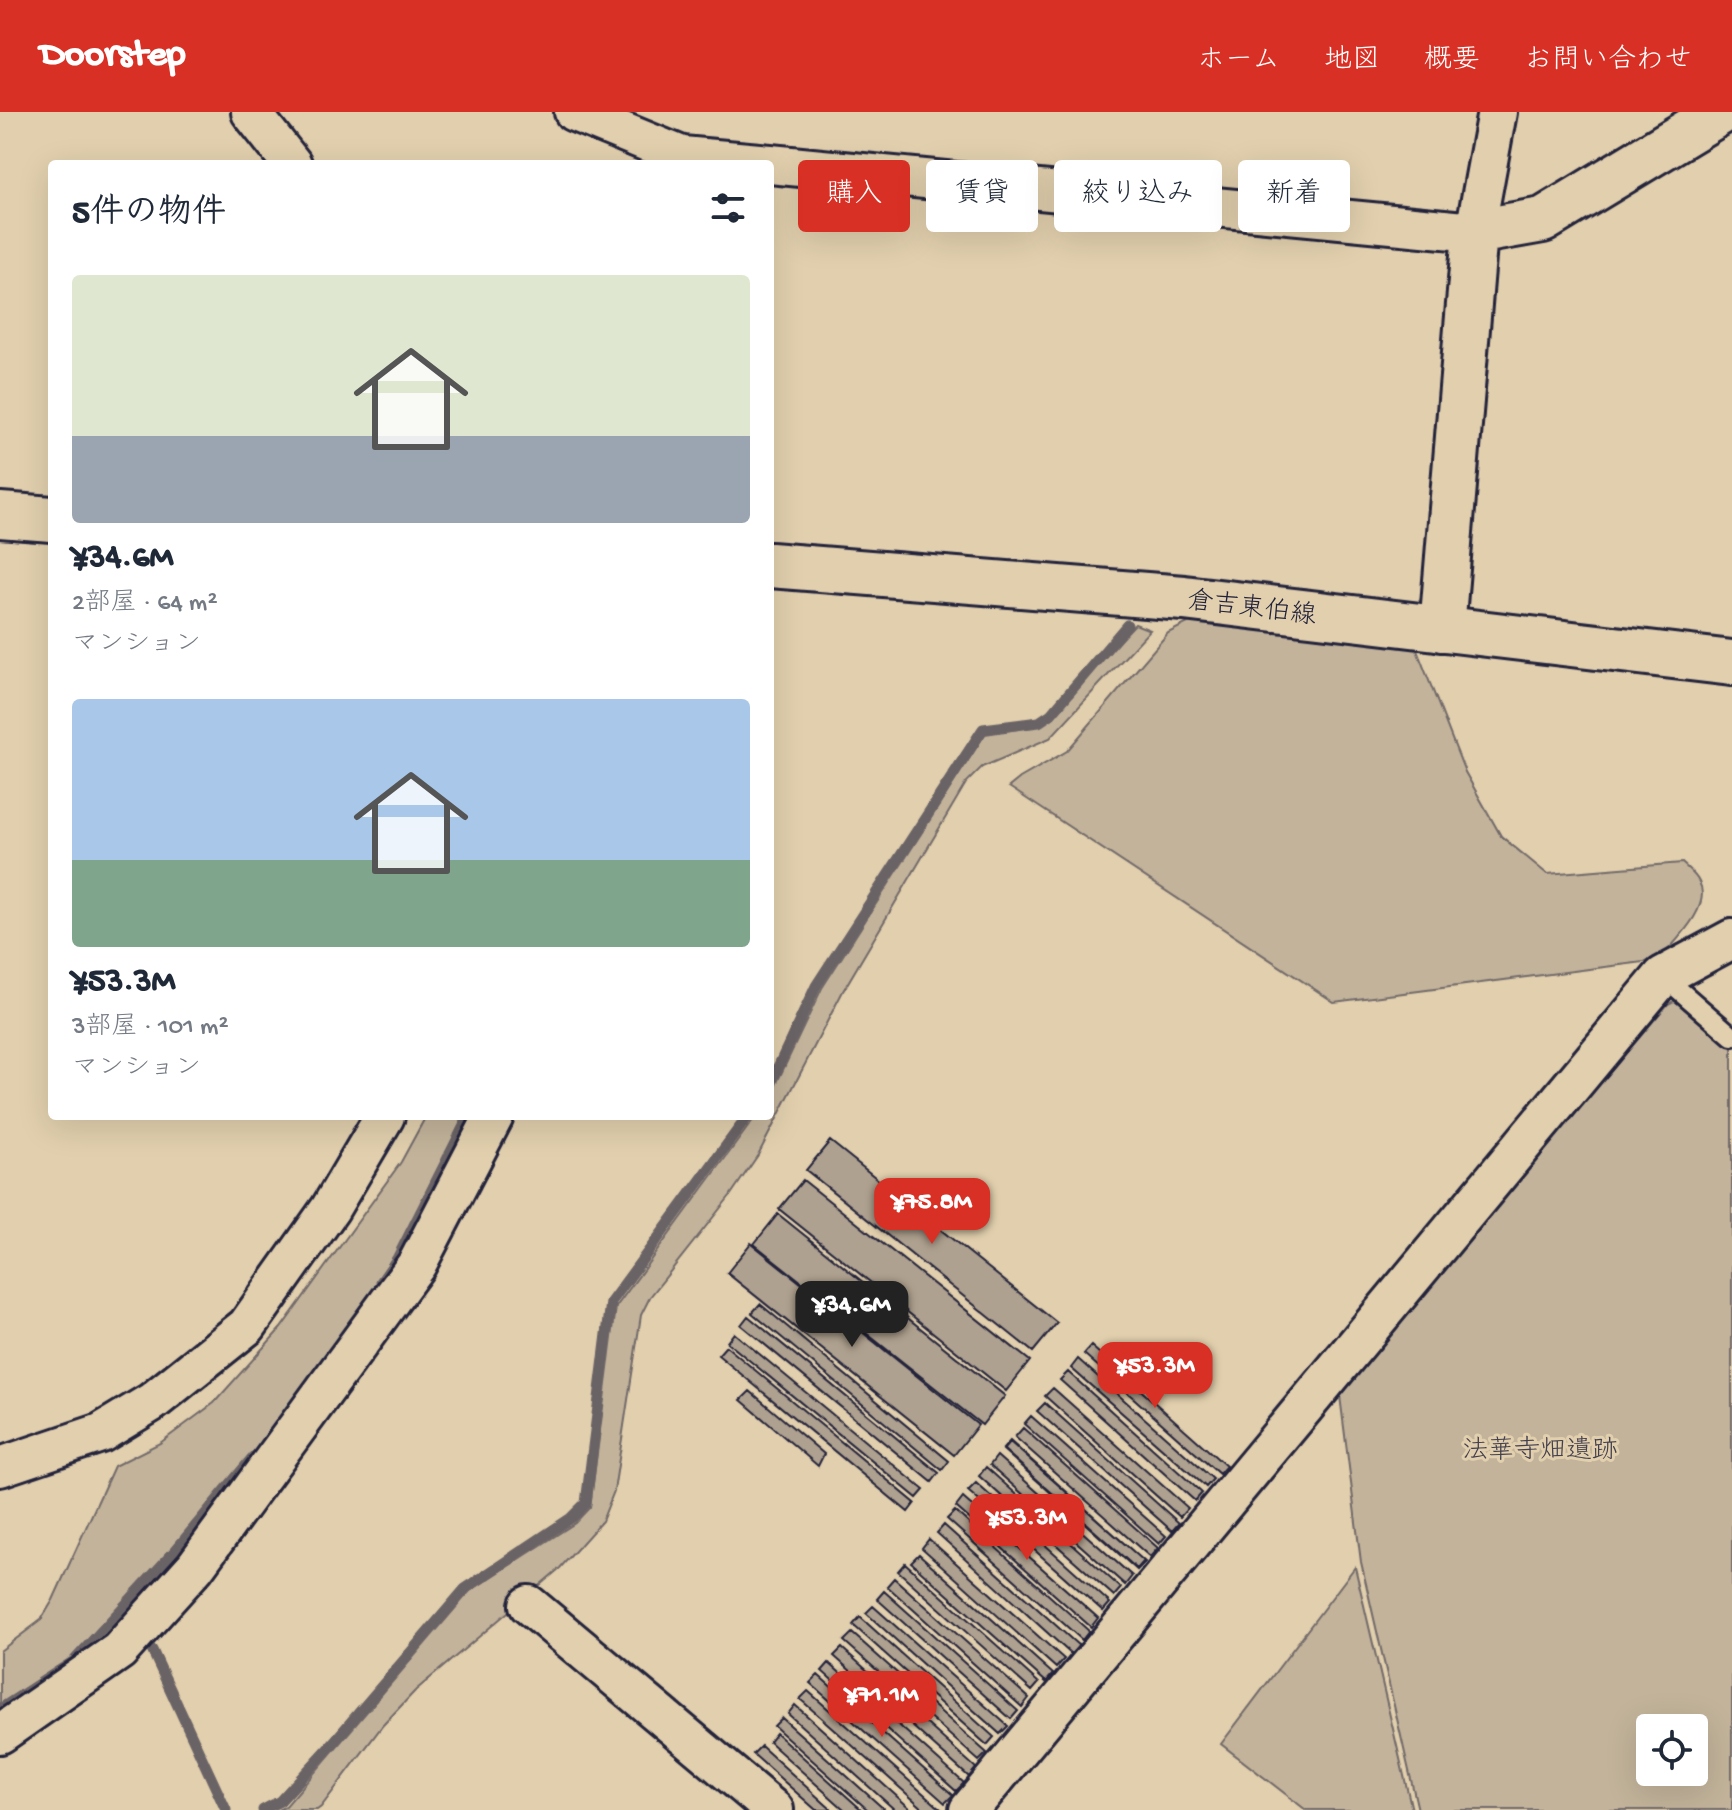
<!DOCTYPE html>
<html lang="ja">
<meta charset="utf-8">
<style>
:root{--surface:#fff;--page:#f6f6f7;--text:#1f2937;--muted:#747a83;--accent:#d93025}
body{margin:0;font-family:"Gochi Hand","Klee One",sans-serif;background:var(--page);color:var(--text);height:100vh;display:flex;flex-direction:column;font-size:30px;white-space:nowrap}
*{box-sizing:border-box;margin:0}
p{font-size:26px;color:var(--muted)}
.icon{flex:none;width:44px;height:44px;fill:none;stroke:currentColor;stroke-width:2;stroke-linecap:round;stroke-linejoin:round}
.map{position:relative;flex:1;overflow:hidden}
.sheet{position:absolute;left:48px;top:48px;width:726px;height:960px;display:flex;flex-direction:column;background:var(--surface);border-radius:8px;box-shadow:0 8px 32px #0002}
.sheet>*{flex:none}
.guide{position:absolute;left:798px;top:48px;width:760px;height:72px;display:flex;gap:16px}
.buttons{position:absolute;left:1636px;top:1602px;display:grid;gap:16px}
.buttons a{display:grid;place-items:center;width:72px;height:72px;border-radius:8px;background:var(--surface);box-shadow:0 8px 32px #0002;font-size:40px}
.price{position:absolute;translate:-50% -68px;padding:0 18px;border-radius:16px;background:var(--accent);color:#fff;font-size:26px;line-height:52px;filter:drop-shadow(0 2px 4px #0008)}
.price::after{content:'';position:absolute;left:50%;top:48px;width:24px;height:18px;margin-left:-12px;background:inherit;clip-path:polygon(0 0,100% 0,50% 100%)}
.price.on{background:#222;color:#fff}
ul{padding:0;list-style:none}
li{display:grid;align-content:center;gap:16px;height:424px;padding:0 24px}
li span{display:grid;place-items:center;height:248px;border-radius:8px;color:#555}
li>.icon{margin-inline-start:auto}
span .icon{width:144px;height:144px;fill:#fffc;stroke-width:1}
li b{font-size:34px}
h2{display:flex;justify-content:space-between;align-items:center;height:96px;padding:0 24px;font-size:34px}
.tag{padding:0 28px;border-radius:8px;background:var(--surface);box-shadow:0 8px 32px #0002;font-size:28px;line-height:72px}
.tag.on{background:var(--accent);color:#fff}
header{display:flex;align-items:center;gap:48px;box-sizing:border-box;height:112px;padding:0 40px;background:var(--accent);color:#fff}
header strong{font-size:38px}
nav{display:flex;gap:44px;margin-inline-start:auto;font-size:28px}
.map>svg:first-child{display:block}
</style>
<header>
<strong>Doorstep</strong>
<nav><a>ホーム</a><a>地図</a><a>概要</a><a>お問い合わせ</a></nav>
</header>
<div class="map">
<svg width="1732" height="1698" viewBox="0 0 1732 1698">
<rect width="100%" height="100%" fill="#e1cfad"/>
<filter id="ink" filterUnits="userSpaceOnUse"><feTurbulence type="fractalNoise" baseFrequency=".0125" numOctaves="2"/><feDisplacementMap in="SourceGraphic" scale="16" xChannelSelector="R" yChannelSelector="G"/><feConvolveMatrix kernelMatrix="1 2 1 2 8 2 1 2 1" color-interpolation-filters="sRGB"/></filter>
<g filter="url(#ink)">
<path fill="#c2b39a" stroke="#726a6a" stroke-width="2" fill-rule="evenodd" d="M 1211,499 L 1411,523 L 1465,660 L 1501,724 L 1547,762 L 1682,751 C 1687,756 1696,763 1699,770 C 1713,795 1674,830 1659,848 L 1334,890 L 1009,675 L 1020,666 L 1067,639 L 1168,521 Z
M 1135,512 L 1150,518 L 1050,626 L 982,655 L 966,671 L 843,879 L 758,1043 L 730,1084 L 650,1185 L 641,1203 L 614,1379 L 602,1409 L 560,1456 L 416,1578 L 383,1613 L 321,1695 L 317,1698 L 278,1698 L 286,1694 L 470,1479 L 575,1411 L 590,1395 L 616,1195 L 756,1004 L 770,1004 L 770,985 L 822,876 L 985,622 L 1038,614 Z
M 1674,889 L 1679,890 L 1732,934 L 1732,1698 L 1418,1698 L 1361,1450 L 1339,1276 L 1668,892 ZM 1650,1616 L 1694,1616 L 1694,1660 L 1650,1660 Z
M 426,1004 L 485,1004 L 404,1157 L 160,1483 L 0,1610 L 0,1539 L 41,1508 L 53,1488 L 114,1354 L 160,1331 L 214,1291 L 281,1216 L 401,1050 Z
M 1355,1455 L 1412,1698 L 1306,1698 L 1221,1632 Z"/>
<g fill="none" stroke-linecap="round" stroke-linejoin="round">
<path stroke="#6b6366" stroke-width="11" d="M 770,972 L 816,874 L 983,617 L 1039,610 L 1051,602 L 1127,513
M 381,1170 L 397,1147 L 469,1004
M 152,1538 L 226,1698
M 0,1597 L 74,1549 L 174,1440 L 253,1345
M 263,1698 L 280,1689 L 326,1639 L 465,1477 L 571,1406 L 586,1391 L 611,1190 L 748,1004"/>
</g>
<path fill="#afa18f" stroke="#22223b" stroke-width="2" d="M 830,1029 L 1057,1211 L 1033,1240 L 806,1058 Z
M 803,1068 L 1030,1249 L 1006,1279 L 779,1097 Z
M 778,1102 L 1005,1284 L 982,1313 L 754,1132 Z
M 751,1131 L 978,1313 L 954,1343 L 727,1161 Z
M 760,1192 L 949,1349 L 942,1358 L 752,1201 Z
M 748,1204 L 939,1361 L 932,1370 L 741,1213 Z
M 734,1221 L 924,1378 L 917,1386 L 727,1230 Z
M 726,1234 L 915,1391 L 908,1400 L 718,1243 Z
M 1091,1234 L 1226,1354 L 1219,1362 L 1084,1242 Z
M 1078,1247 L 1213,1367 L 1206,1375 L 1071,1256 Z
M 1068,1260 L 1202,1381 L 1195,1389 L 1060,1268 Z
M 1053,1276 L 1188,1396 L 1180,1405 L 1045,1284 Z
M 750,1279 L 824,1342 L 818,1354 L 741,1288 Z
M 1045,1291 L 1179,1411 L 1172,1419 L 1037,1299 Z
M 1031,1304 L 1166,1424 L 1159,1432 L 1024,1312 Z
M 1023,1316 L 1158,1436 L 1150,1445 L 1015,1325 Z
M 1010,1329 L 1144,1449 L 1137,1457 L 1003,1337 Z
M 1010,1330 L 1145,1450 L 1137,1458 L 1003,1338 Z
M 997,1344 L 1132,1464 L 1125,1473 L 990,1353 Z
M 986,1355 L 1121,1476 L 1114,1484 L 979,1364 Z
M 976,1371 L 1110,1491 L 1103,1499 L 968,1379 Z
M 963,1386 L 1098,1506 L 1091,1515 L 956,1395 Z
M 955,1399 L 1089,1519 L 1082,1528 L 947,1407 Z
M 944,1413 L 1079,1534 L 1071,1542 L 937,1421 Z
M 929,1427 L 1064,1547 L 1056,1556 L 922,1436 Z
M 919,1442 L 1053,1562 L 1046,1570 L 911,1450 Z
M 905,1451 L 1039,1571 L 1032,1579 L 898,1459 Z
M 894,1466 L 1029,1586 L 1022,1595 L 887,1474 Z
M 884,1479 L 1018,1599 L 1011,1607 L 877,1487 Z
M 873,1494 L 1008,1614 L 1000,1622 L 866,1501 Z
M 860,1505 L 994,1625 L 987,1633 L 853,1513 Z
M 852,1521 L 987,1641 L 979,1649 L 844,1529 Z
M 842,1536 L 976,1656 L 969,1665 L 834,1544 Z
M 829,1551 L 964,1671 L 956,1679 L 822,1559 Z
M 818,1563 L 953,1683 L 945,1691 L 810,1571 Z
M 808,1579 L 942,1698 L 925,1698 L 800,1587 Z
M 795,1593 L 912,1698 L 895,1698 L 788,1602 Z
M 782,1606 L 885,1698 L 868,1698 L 774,1614 Z
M 776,1621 L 862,1698 L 845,1698 L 769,1630 Z
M 761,1634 L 832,1698 L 816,1698 L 753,1642 Z"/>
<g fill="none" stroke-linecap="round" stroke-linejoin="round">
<g stroke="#22223b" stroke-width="24">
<path id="service" d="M 1663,864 L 1732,924"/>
</g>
<g stroke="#22223b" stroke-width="44">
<path id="minor" d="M 251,0 L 292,52
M 574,0 L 682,44 L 770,52
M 770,52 L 1475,120 L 1497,0
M 0,1355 L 101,1321 L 152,1290 L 247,1214 L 330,1097 L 385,1004
M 529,1493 L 774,1698
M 0,1622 L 119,1539 L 195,1455 L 417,1152 L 494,1004
M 969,1698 L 1663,864 L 1732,827"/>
</g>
<g stroke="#22223b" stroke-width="50">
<path id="tertiary" d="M 1442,517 L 1475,120 L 1543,108 L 1721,0"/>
</g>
<g stroke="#22223b" stroke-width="50">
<path id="secondary" d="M 0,403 L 52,407
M 770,453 L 1184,486 L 1732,551"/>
</g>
<use href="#service" stroke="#e1cfad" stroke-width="18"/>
<use href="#minor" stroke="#e1cfad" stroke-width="38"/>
<use href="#tertiary" stroke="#e1cfad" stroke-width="44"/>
<use href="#secondary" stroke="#e1cfad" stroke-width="44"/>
</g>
</g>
<g text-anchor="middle" stroke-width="6" stroke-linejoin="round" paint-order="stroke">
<g font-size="26" fill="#22223b" stroke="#e1cfad">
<text transform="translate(1252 494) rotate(7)" y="9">倉吉東伯線</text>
</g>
<g font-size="26" fill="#423f4e" stroke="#e1cfad">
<text x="1540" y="1345">法華寺畑遺跡</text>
</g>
</g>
</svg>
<div class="buttons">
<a><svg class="icon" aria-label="locate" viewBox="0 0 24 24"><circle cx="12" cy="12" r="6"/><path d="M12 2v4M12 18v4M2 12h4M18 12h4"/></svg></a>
</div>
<b class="price" style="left:932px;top:1134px">¥75.8M</b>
<b class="price on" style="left:852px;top:1237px">¥34.6M</b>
<b class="price" style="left:1155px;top:1298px">¥53.3M</b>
<b class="price" style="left:1027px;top:1450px">¥53.3M</b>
<b class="price" style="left:882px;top:1627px">¥71.1M</b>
<div class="guide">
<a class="tag on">購入</a>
<a class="tag">賃貸</a>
<a class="tag">絞り込み</a>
<a class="tag">新着</a>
</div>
<section class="sheet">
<h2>5件の物件<svg class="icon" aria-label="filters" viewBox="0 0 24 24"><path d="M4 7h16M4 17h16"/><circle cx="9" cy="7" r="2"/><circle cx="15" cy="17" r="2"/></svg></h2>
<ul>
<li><span style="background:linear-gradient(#dfe7d0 65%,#9aa5b1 0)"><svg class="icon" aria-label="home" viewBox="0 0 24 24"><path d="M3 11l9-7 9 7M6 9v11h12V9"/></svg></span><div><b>¥34.6M</b><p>2部屋 · 64 m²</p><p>マンション</p></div></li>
<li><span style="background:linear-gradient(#a9c7e8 65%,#7fa58c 0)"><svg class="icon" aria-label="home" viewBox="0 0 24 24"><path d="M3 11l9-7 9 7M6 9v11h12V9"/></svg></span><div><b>¥53.3M</b><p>3部屋 · 101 m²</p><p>マンション</p></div></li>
</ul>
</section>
</div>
